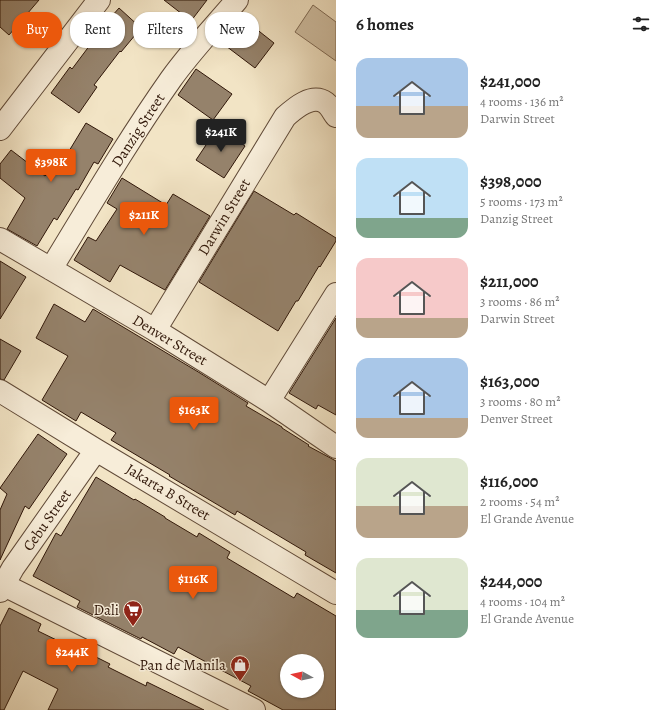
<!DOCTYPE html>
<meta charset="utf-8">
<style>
:root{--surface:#fff;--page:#f6f6f6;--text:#222;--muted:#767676;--accent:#ea580c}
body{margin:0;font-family:Alegreya,serif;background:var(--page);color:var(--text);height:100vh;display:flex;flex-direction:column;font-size:15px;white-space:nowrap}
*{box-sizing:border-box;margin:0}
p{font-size:13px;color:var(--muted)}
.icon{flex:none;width:22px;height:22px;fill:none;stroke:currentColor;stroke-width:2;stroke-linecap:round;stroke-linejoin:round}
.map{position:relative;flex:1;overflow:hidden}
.sheet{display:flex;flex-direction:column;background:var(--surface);width:336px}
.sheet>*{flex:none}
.hud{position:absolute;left:12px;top:12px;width:264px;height:36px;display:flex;gap:8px}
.needle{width:26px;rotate:278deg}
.buttons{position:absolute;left:280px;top:654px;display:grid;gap:8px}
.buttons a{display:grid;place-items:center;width:44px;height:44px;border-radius:50%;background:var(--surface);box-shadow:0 1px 3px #0004;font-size:20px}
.price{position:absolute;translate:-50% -34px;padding:0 9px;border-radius:4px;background:var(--accent);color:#fff;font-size:13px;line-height:26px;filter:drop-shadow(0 1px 2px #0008)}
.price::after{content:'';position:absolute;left:50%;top:24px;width:12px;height:9px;margin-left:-6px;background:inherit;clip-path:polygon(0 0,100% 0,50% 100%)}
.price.selected{background:#222;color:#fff}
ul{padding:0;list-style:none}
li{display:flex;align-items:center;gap:12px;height:100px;padding:0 20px}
li span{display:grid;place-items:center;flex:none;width:112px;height:80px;border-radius:12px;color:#555}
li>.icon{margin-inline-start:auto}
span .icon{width:48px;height:48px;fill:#fffc;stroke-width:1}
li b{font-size:17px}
h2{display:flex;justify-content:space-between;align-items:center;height:48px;padding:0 20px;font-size:17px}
.chip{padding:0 14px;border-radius:16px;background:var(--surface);box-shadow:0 1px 3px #0004;font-size:14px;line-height:36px}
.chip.selected{background:var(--accent);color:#fff}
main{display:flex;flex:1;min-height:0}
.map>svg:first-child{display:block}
</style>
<main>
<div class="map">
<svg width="336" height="710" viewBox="0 0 336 710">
<rect width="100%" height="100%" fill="#f2e4c5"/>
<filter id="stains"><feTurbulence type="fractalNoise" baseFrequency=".005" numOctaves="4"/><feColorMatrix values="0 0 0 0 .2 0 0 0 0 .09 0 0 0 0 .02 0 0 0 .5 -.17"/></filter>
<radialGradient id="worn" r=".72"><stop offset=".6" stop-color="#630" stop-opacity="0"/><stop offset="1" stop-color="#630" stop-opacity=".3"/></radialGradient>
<path fill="#d1c1a5" stroke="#806c57" d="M 313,5 L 336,22 L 336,61 L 295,32 Z"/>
<path fill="#95826b" stroke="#301709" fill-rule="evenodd" d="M 0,0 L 39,0 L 9,35 L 0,27 Z
M 164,0 L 207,0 L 191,21 Z
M 119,8 L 141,28 L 121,52 L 120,51 L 94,85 L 97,87 L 79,113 L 51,93 L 70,67 L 72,69 L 99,33 L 98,32 Z
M 241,17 L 274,43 L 255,68 L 222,43 Z
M 196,69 L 232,94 L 213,120 L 178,95 Z
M 86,123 L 113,139 L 98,164 L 94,162 L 78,190 L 76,189 L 57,220 L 54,218 L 37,246 L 7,229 L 25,198 L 0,178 L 0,164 L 11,150 L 45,176 L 47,174 L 48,175 L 61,153 L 66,156 Z
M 218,127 L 245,146 L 224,178 L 196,160 Z
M 122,178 L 166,205 L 173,194 L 210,216 L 165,290 L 120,265 L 110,282 L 74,260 L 88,237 L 96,241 L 117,209 L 107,203 Z
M 254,191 L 294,215 L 296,213 L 336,238 L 336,241 L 320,267 L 319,266 L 298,301 L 296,301 L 278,331 L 199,282 Z
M 0,261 L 26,277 L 0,319 Z
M 54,304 L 85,322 L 93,309 L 200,373 L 248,403 L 246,406 L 282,427 L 282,428 L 309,445 L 308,446 L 336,461 L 336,573 L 305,555 L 306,552 L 237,511 L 235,515 L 169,476 L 170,475 L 111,440 L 116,433 L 81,412 L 76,421 L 42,400 L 68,356 L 36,338 Z
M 336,318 L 336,415 L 318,405 L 316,409 L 289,393 Z
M 0,339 L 21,351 L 4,380 L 0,379 Z
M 38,434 L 67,454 L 29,509 L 25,506 L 0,560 L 0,510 L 7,494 L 0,488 Z
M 96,477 L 134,500 L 135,499 L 165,517 L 165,518 L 197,537 L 199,533 L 230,552 L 227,558 L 294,598 L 297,593 L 336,616 L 336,710 L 283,710 L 248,691 L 251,686 L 178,647 L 174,654 L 142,637 L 141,639 L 77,607 L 80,601 L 33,576 L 56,533 L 61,536 ZM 287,661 L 317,661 L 317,691 L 287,691 Z
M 9,608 L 41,624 L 38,631 L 77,650 L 78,648 L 110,664 L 108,667 L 146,686 L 147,682 L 204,710 L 48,710 L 58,689 L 23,671 L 4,710 L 0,710 L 0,626 Z"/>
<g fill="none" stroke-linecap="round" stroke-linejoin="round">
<g stroke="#604a38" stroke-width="24">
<path id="minor" d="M 0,129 L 99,0
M 0,239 L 155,330 L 269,401 L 336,447
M 51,269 C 90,205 128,140 171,79 C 191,51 215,26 237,0
M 155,330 L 285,117 C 295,108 312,93 326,103 C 330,106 333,112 336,116
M 0,391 L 96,450 L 336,593
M 269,401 L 336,294
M 0,591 L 13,568 L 96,450"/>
</g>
<g stroke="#604a38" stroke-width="24">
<path id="tertiary" d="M 0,583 L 254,710"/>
</g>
<use href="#minor" stroke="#f7edd9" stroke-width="22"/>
<use href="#tertiary" stroke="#f7edd9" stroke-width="22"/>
</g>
<defs>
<g id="supermarket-pin" transform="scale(1)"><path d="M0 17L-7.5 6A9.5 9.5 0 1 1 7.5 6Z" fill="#8f2418" stroke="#f7edd9"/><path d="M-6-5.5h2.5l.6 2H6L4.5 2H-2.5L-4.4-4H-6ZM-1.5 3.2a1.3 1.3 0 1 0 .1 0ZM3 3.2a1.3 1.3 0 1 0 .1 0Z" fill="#fff"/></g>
<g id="shop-pin" transform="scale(1)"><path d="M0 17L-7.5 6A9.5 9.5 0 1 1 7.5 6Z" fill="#8f2418" stroke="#f7edd9"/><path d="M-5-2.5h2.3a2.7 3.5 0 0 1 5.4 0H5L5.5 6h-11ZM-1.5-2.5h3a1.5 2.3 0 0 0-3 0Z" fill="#fff"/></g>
</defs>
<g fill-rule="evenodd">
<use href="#supermarket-pin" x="133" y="610"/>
<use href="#shop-pin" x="240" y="665"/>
</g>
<g text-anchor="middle" stroke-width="3" stroke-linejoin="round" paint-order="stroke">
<g font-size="15" fill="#301709" stroke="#f7edd9">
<text transform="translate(138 130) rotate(-57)" y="5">Danzig Street</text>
<text transform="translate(224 217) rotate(-59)" y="5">Darwin Street</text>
<text transform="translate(170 340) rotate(31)" y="5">Denver Street</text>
<text transform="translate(168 492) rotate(31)" y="5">Jakarta B Street</text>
<text transform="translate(47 520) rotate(-55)" y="5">Cebu Street</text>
</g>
<g font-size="15" fill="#301709" stroke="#f7edd9" text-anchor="end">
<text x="119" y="615">Dali</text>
<text x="226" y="670">Pan de Manila</text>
</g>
</g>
<rect width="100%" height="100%" filter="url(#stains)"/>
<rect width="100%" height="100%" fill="url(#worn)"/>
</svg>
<div class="buttons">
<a><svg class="needle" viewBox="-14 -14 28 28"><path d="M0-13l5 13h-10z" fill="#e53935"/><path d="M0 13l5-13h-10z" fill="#767676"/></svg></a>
</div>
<b class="price selected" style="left:221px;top:153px">$241K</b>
<b class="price" style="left:51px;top:183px">$398K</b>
<b class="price" style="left:144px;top:236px">$211K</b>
<b class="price" style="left:194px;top:431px">$163K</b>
<b class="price" style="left:193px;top:600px">$116K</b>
<b class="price" style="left:72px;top:673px">$244K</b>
<div class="hud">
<a class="chip selected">Buy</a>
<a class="chip">Rent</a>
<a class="chip">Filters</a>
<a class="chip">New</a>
</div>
</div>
<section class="sheet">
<h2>6 homes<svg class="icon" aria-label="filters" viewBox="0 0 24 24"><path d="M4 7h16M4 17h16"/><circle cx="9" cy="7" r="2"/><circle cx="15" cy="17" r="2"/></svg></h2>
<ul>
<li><span style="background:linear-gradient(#a9c7e8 60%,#b9a48a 0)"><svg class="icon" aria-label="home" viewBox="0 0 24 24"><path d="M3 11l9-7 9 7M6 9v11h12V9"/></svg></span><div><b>$241,000</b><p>4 rooms · 136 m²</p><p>Darwin Street</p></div></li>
<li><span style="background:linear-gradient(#bfe0f5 75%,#7fa58c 0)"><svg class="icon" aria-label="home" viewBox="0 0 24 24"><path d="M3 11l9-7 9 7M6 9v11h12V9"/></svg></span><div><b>$398,000</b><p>5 rooms · 173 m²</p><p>Danzig Street</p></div></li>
<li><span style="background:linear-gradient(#f6c9c9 75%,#b9a48a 0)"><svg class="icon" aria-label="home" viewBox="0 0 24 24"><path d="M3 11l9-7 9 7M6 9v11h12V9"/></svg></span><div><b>$211,000</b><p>3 rooms · 86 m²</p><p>Darwin Street</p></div></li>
<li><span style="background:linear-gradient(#a9c7e8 75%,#b9a48a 0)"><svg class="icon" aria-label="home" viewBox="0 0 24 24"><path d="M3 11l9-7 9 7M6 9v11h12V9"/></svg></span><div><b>$163,000</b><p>3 rooms · 80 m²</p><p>Denver Street</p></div></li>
<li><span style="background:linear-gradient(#dfe7d0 60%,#b9a48a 0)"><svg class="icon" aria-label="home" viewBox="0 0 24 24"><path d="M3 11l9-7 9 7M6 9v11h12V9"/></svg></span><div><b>$116,000</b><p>2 rooms · 54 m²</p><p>El Grande Avenue</p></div></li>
<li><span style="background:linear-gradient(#dfe7d0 65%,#7fa58c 0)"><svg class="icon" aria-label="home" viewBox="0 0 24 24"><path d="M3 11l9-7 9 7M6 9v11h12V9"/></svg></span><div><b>$244,000</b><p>4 rooms · 104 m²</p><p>El Grande Avenue</p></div></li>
</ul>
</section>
</main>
